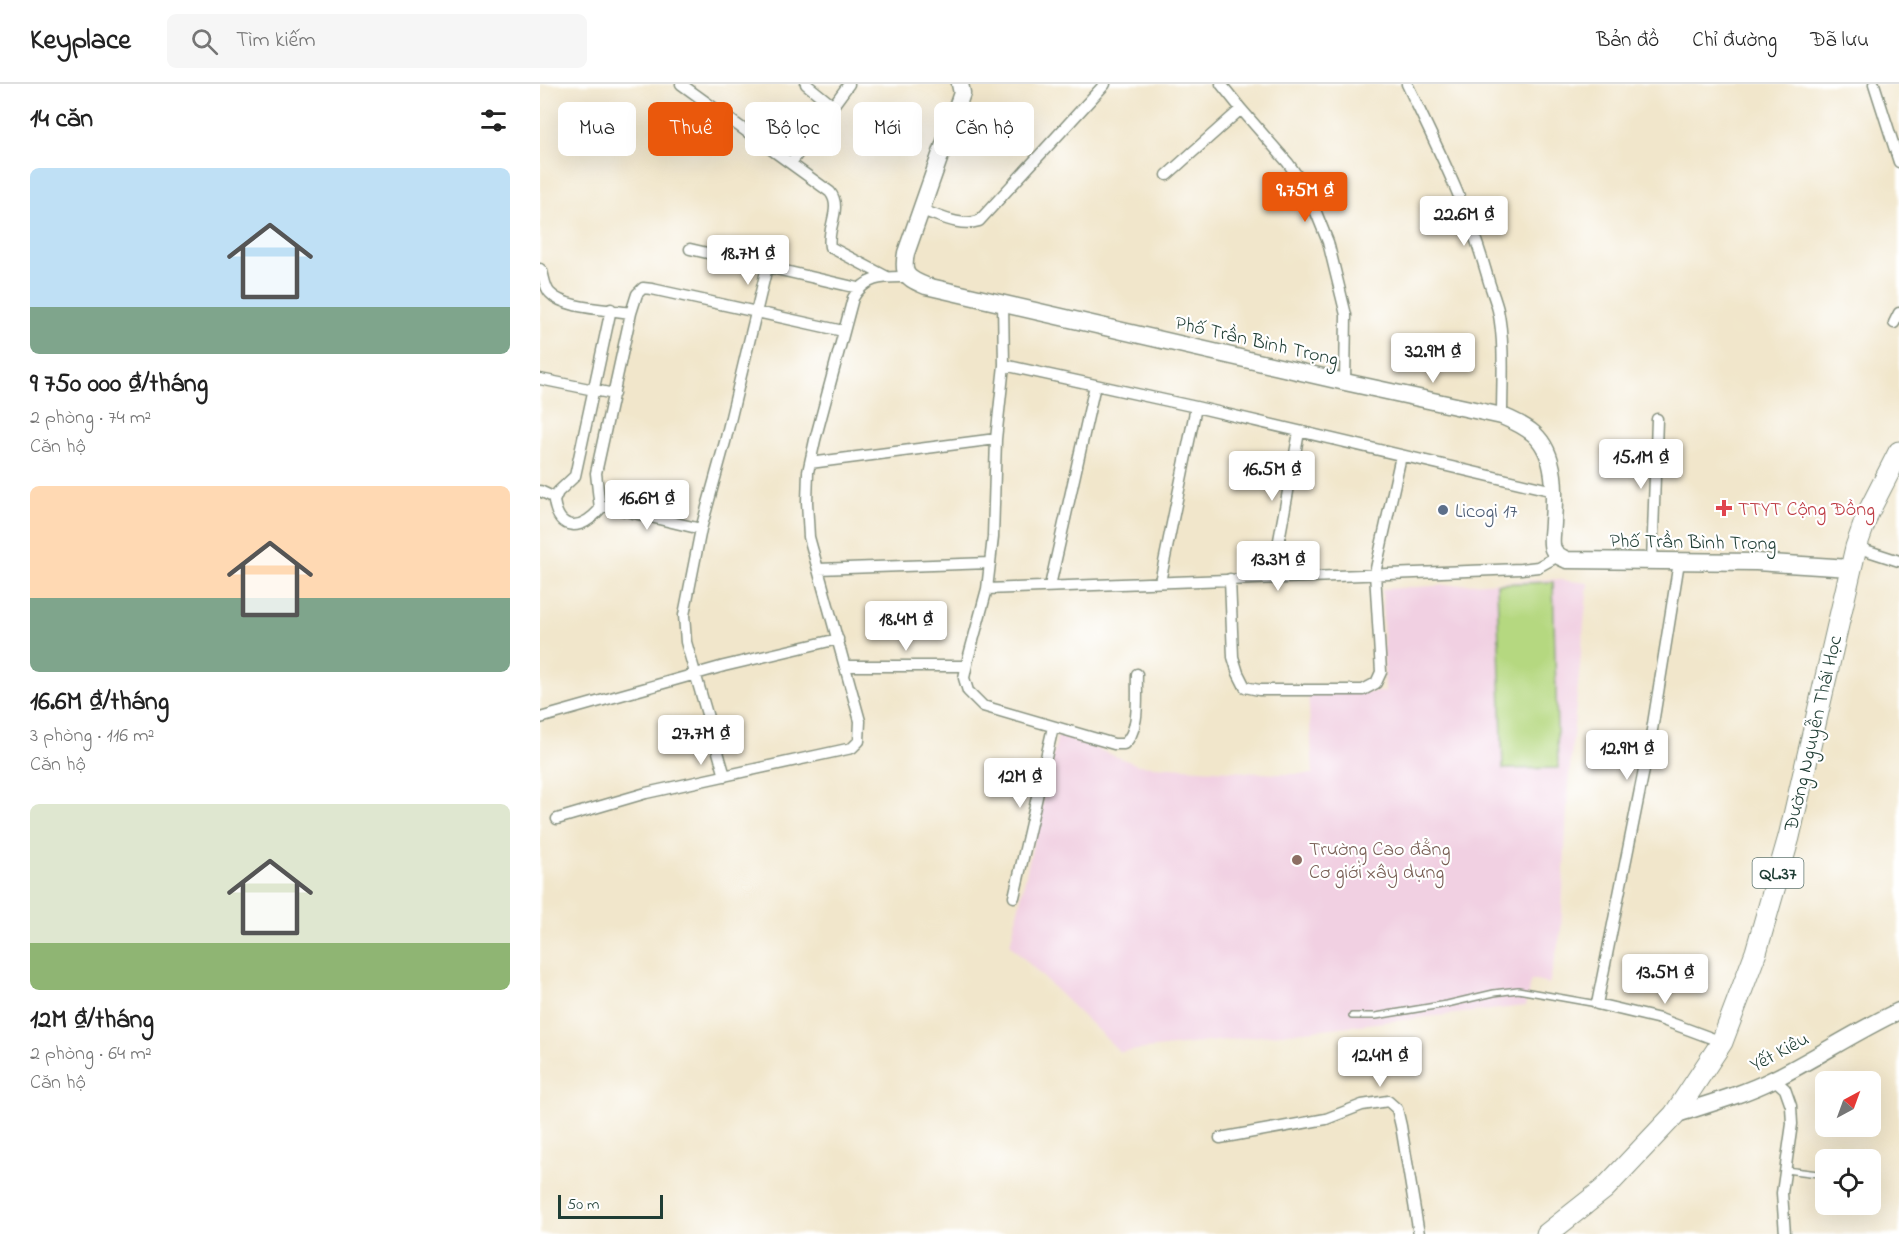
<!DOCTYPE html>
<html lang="vi">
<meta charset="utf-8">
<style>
:root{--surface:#fff;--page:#f6f6f6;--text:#222;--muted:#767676;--line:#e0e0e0;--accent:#ea580c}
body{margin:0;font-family:"Indie Flower",sans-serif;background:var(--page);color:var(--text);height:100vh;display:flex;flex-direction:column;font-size:22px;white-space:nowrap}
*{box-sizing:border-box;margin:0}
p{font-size:20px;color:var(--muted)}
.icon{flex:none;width:33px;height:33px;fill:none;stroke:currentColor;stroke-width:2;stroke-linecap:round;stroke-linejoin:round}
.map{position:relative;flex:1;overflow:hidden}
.sheet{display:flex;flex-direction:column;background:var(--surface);width:540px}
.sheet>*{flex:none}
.banner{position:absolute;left:18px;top:18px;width:570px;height:54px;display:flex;gap:12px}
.needle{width:39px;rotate:41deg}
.tools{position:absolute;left:1275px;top:987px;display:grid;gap:12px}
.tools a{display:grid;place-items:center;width:66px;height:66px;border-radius:9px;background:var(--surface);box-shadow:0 6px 24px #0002;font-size:30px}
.scale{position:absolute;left:18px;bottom:15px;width:105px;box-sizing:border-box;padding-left:6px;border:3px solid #1f3d34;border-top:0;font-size:16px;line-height:21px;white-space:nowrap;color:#1f3d34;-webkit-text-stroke:4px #fff;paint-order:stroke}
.price{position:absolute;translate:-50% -51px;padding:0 14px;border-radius:6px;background:#fff;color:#222;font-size:20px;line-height:39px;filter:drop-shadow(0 2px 3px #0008)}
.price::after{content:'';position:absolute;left:50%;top:36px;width:18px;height:14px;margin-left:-9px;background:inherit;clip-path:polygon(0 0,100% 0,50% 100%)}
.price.active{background:var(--accent);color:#fff}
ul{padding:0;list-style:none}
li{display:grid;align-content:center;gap:12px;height:318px;padding:0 30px}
li span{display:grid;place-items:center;height:186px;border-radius:9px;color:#555}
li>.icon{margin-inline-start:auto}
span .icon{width:108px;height:108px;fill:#fffc;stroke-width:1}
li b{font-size:26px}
h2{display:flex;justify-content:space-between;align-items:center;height:72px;padding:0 30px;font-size:26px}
.chip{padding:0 21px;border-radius:9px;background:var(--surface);box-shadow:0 6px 24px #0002;font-size:21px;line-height:54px}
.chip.active{background:var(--accent);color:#fff}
header{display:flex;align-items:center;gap:36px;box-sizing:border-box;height:84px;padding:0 30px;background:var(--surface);border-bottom:2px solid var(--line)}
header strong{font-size:28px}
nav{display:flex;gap:33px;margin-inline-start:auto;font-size:21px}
.search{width:420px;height:54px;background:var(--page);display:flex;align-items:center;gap:15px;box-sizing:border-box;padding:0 21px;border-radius:9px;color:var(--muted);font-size:22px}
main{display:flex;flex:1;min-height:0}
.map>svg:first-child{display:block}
</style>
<header>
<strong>Keyplace</strong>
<div class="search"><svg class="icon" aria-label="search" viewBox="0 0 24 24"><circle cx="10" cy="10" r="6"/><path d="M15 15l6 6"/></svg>Tìm kiếm</div>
<nav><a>Bản đồ</a><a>Chỉ đường</a><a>Đã lưu</a></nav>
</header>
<main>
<section class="sheet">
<h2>14 căn<svg class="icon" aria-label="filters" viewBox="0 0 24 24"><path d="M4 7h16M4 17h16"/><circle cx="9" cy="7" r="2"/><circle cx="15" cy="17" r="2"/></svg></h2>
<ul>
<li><span style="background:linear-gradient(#bfe0f5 75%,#7fa58c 0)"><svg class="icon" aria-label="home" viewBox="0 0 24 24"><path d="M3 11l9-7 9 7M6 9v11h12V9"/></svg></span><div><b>9 750 000 ₫/tháng</b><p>2 phòng · 74 m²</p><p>Căn hộ</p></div></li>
<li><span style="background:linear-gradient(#ffd9b3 60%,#7fa58c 0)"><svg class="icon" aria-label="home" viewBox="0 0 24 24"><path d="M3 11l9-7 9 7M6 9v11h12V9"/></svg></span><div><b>16.6M ₫/tháng</b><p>3 phòng · 116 m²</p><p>Căn hộ</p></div></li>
<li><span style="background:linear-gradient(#dfe7d0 75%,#8fb573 0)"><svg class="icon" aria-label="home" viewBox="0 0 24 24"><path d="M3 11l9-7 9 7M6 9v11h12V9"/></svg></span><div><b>12M ₫/tháng</b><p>2 phòng · 64 m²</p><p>Căn hộ</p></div></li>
</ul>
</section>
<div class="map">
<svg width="1359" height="1150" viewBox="0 0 1359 1150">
<rect width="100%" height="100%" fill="#fff"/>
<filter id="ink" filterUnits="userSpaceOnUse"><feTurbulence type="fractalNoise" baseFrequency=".0167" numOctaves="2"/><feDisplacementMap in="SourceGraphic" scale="12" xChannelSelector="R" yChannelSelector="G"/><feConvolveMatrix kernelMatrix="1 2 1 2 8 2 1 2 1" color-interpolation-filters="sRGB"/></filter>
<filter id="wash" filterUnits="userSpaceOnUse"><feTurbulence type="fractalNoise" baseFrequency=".008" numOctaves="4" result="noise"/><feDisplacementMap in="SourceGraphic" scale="24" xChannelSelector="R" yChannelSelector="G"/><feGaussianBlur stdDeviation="1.35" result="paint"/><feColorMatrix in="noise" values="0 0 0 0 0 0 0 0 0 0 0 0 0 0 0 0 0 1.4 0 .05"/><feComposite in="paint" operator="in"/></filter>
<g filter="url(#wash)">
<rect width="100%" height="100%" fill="#f1e6cb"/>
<path fill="#f1d0e2" d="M 1012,495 L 1048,499 L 1028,704 L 1021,848 L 1009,900 L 991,896 L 985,922 L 580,968 L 470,861 L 518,650 L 598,681 L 738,690 L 773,690 L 768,608 L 845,608 L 842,505 Z"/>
<path fill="#b5d880" stroke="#6a8a5a" stroke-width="1.5" d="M 1013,498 L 1018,684 L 963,685 L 957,500 Z"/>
</g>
<g filter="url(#ink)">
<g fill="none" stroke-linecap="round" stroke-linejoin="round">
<g stroke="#889280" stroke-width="8">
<path id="lane" d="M 812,932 L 836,932 L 907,920 L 954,909 L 978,906 L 1057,920
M 1246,1086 L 1286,1091
M 1330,1103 L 1331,1103"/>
</g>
<g stroke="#889280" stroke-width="13">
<path id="street" d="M 141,0 L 290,108 C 303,124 286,145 290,163 L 347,193
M 266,0 L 293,22
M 681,0 L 701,25 L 748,79 L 760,96 L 769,111 L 788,158 L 806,231 L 805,298
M 867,0 C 897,63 928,124 947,191 C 950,203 955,214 958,226 C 965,260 962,297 962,332
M 1334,0 L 1359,78
M 251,79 L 309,0
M 627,91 L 701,25
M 381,126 C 400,132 419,143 439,137 L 565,0
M 150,165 L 318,204
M 0,185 L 2,187 C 4,194 5,204 10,209 C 24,225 69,225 91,229
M 463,219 L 464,281 L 456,355 L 453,453 L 447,505 L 428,575 L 424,594 L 428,607 L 443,622 L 574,660 L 584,660 C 601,646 596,611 597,590
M 71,225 L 35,392 L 18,408 L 14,417 C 19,449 42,446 60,425 L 56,389 L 91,229 L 97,210 L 103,204 L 112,205 L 303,247
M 1354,239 L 1359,229
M 464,281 L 656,323 L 1014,407
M 0,295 L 74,310
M 270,379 L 456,355
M 0,407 L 15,414
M 60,421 L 161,445
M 1316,463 L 1359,477
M 1112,478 L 1117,335
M 1139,478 L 1112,646 L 1057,920 L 1120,935 L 1182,958
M 278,485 L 450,479
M 732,494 L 759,348
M 690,495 L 693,573 L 698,589 L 705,603 L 719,606 L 823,606 L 836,599 L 841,588 L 835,489 L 861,372
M 620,498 L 656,323
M 510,502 L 555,301
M 447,505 L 981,485 L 998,483 L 1018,472
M 306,582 L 426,582
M 0,634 L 184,582 L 298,555
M 185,692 L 146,558 L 144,531 L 161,445 L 185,358 L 227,183
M 17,735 L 106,709 L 312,664 L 319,657 L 320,637 L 269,453 L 267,418 L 268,388 L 275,356 L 313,214 C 326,191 344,193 368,193
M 474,813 L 513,643
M 1234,995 L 1245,1005 L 1251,1022 L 1252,1040 L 1242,1109 L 1245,1150
M 680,1054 L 786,1035 L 822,1021 L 848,1017 L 857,1025 L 861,1042 L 879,1150"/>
</g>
<g stroke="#889280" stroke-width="19">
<path id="secondary" d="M 420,0 L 422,9 L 366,169 C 362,190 366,194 386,202 L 805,298 L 962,332 C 974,337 985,342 994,350 C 1017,371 1015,409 1013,438 C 1013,446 1010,458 1013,465 C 1016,472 1021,473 1027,476 L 1216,478 L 1310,484
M 1134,1031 C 1168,1020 1202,1011 1234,995 C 1276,974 1316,947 1359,927"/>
</g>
<g stroke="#889280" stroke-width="23">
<path id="highway" d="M 1007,1150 L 1064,1105 L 1134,1031 L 1182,958 L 1216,868 L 1249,753 L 1316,463 L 1328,429 L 1359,368"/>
</g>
<use href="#lane" stroke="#fff" stroke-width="5"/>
<use href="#street" stroke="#fff" stroke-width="10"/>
<use href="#secondary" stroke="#fff" stroke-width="16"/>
<use href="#highway" stroke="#fff" stroke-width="21"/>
</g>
</g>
<path fill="#e0444e" stroke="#fff" stroke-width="2" d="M1181 415h6v6h6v6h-6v6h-6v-6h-6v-6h6z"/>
<circle fill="#5c6f8a" stroke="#fff" stroke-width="2" cx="903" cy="426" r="6"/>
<circle fill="#8d6e63" stroke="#fff" stroke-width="2" cx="757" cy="776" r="6"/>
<g text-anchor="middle" stroke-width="4.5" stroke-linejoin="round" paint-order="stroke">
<rect fill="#fff" stroke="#627771" stroke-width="1.5" x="1212.5" y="774" width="51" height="30" rx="4.5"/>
<g font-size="18" font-weight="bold" fill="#1f3d34">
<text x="1238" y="795">QL.37</text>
</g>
<g font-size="20" fill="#1f3d34" stroke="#fff">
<text transform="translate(717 256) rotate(13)" y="7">Phố Trần Bình Trọng</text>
<text transform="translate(1153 457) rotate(1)" y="7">Phố Trần Bình Trọng</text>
<text transform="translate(1272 649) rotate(-77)" y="7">Đường Nguyễn Thái Học</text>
<text transform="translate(1239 967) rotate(-28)" y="7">Yết Kiêu</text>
</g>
<g font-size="20" fill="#be3a42" stroke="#fff" text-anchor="start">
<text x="1198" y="431">TTYT Cộng Đồng</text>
</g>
<g font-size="20" fill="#4e5e75" stroke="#fff" text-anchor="start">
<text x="915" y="433">Licogi 17</text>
</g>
<g font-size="20" fill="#785e54" stroke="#fff" text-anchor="start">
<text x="769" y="771">Trường Cao đẳng<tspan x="769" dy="23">Cơ giới xây dựng</tspan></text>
</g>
</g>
</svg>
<div class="tools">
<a><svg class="needle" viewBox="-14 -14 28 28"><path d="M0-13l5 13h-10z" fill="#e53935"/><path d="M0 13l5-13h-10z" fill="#767676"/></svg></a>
<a><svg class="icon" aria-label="locate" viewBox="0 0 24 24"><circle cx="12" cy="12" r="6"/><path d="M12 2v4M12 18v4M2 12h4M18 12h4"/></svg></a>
</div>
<div class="scale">50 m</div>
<b class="price active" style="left:765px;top:139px">9.75M ₫</b>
<b class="price" style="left:924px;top:163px">22.6M ₫</b>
<b class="price" style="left:208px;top:202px">18.7M ₫</b>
<b class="price" style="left:893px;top:300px">32.9M ₫</b>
<b class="price" style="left:1101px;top:406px">15.1M ₫</b>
<b class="price" style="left:732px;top:418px">16.5M ₫</b>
<b class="price" style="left:107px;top:447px">16.6M ₫</b>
<b class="price" style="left:738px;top:508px">13.3M ₫</b>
<b class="price" style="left:366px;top:568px">18.4M ₫</b>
<b class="price" style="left:161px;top:682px">27.7M ₫</b>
<b class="price" style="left:1087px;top:697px">12.9M ₫</b>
<b class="price" style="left:480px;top:725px">12M ₫</b>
<b class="price" style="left:1125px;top:921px">13.5M ₫</b>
<b class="price" style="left:840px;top:1004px">12.4M ₫</b>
<div class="banner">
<a class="chip">Mua</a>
<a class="chip active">Thuê</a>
<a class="chip">Bộ lọc</a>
<a class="chip">Mới</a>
<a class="chip">Căn hộ</a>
</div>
</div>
</main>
